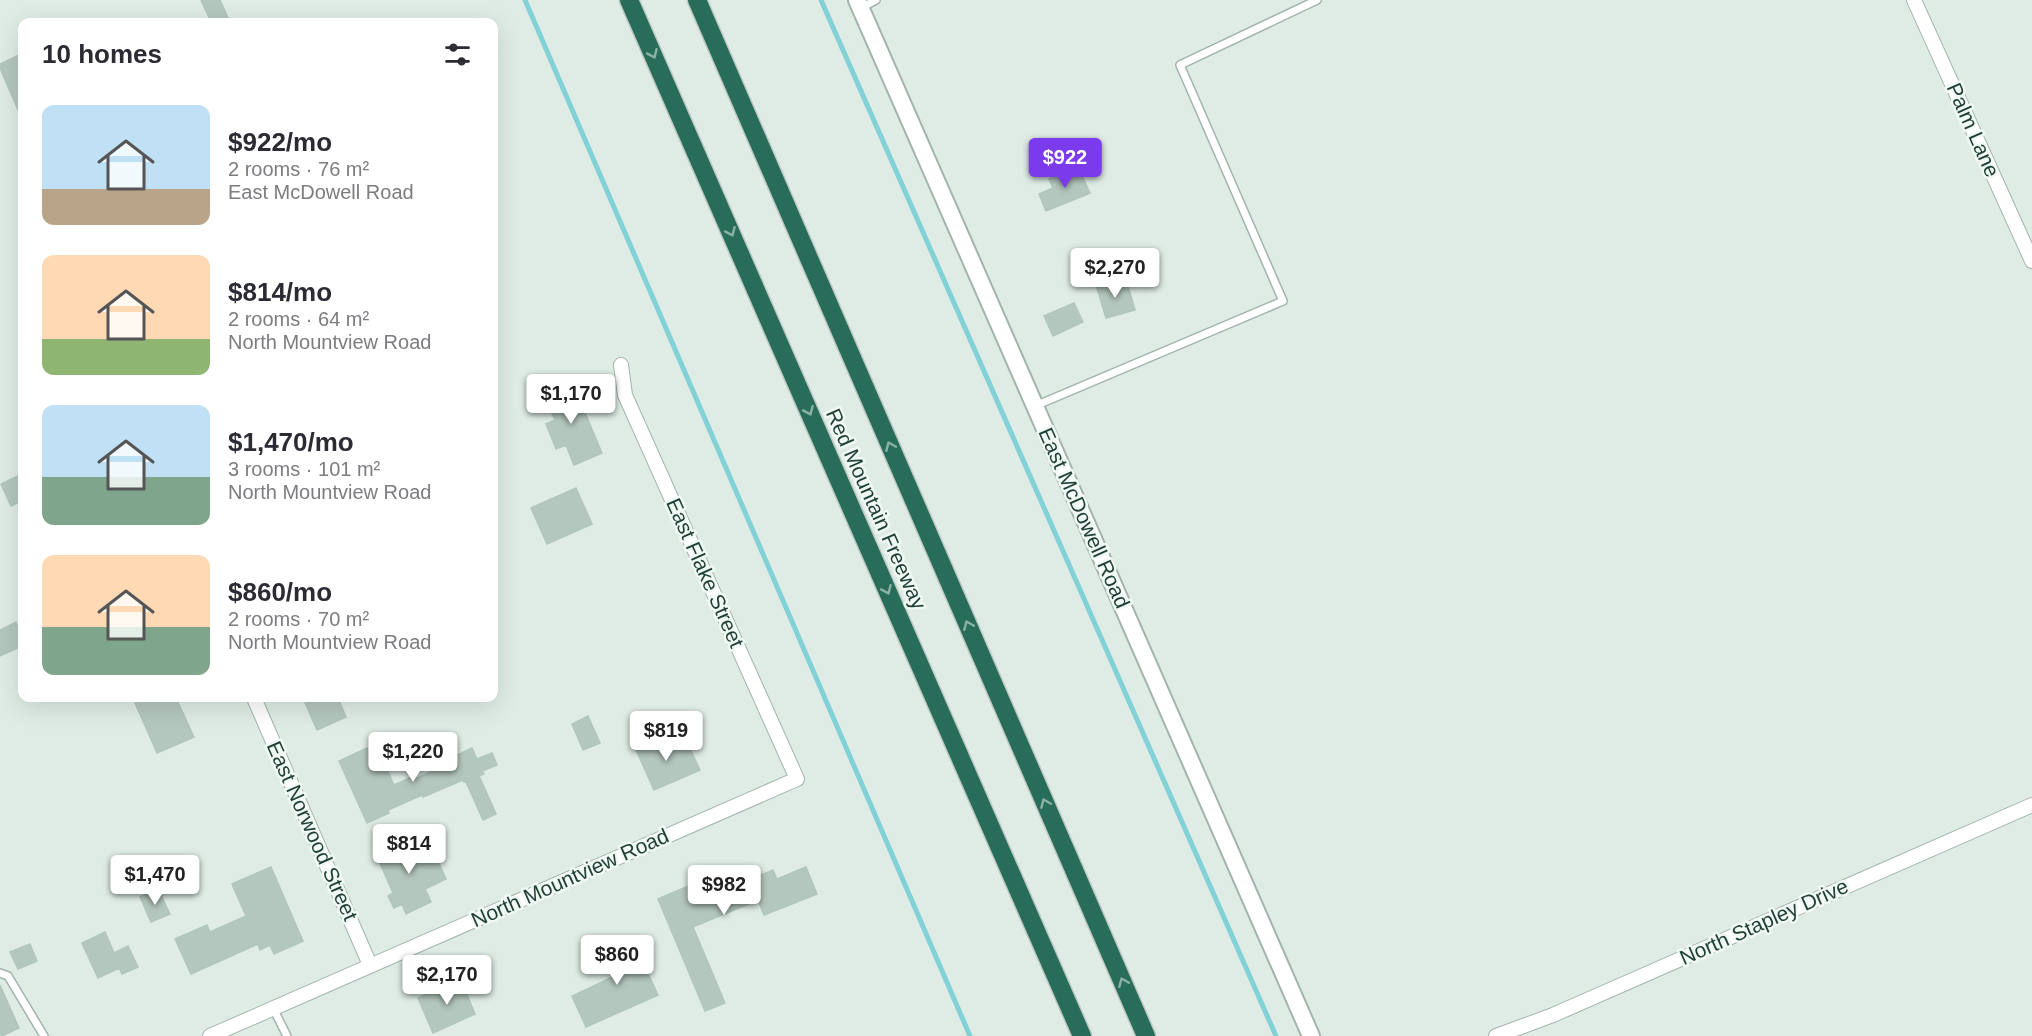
<!DOCTYPE html>
<meta charset="utf-8">
<style>
:root{--surface:#fff;--page:#f7f7f7;--text:#2b2b33;--muted:#7c7c81;--accent:#7c3aed}
body{margin:0;font-family:Arial,sans-serif;background:var(--page);color:var(--text);height:100vh;display:flex;flex-direction:column;font-size:22px;white-space:nowrap}
*{box-sizing:border-box;margin:0}
p{font-size:20px;color:var(--muted)}
.icon{flex:none;width:33px;height:33px;fill:none;stroke:currentColor;stroke-width:2;stroke-linecap:round;stroke-linejoin:round}
.map{position:relative;flex:1;overflow:hidden}
.side{position:absolute;left:18px;top:18px;width:480px;height:684px;display:flex;flex-direction:column;background:var(--surface);border-radius:12px;box-shadow:0 6px 24px #0002}
.side>*{flex:none}
.price{position:absolute;translate:-50% -51px;padding:0 14px;border-radius:6px;background:#fff;color:#222;font-size:20px;line-height:39px;filter:drop-shadow(0 2px 3px #0008)}
.price::after{content:'';position:absolute;left:50%;top:36px;width:18px;height:14px;margin-left:-9px;background:inherit;clip-path:polygon(0 0,100% 0,50% 100%)}
.price.selected{background:var(--accent);color:#fff}
ul{padding:0;list-style:none}
li{display:flex;align-items:center;gap:18px;height:150px;padding:0 24px}
li span{display:grid;place-items:center;flex:none;width:168px;height:120px;border-radius:12px;color:#555}
li>.icon{margin-inline-start:auto}
span .icon{width:72px;height:72px;fill:#fffc;stroke-width:1}
li b{font-size:26px}
h2{display:flex;justify-content:space-between;align-items:center;height:72px;padding:0 24px;font-size:26px}
.map>svg:first-child{display:block}
</style>
<div class="map">
<svg width="2032" height="1036" viewBox="0 0 2032 1036">
<rect width="100%" height="100%" fill="#dfece5"/>
<g fill="none" stroke-linecap="round" stroke-linejoin="round">
<path stroke="#81d1d7" stroke-width="5" d="M 525,0 L 970,1036
M 821,0 L 1276,1036"/>
</g>
<path fill="#b4c7be" stroke="#b1c6bc" stroke-width="1.5" d="M 201,0 L 220,0 L 230,22 L 211,22 Z
M 19,55 L 22,62 L 22,119 L 0,68 L 0,64 Z
M 1078,167 L 1090,193 L 1046,211 L 1039,194 L 1053,188 L 1049,179 Z
M 1118,279 L 1121,288 L 1128,286 L 1135,310 L 1106,318 L 1096,285 Z
M 1074,303 L 1083,322 L 1053,336 L 1044,316 Z
M 573,384 L 602,453 L 574,465 L 566,445 L 556,449 L 546,424 L 555,420 L 544,396 Z
M 22,474 L 22,501 L 11,506 L 1,484 Z
M 576,488 L 592,524 L 547,544 L 531,508 Z
M 16,622 L 22,637 L 22,646 L 0,656 L 0,630 Z
M 149,698 L 176,698 L 194,737 L 157,753 L 135,703 Z
M 303,698 L 338,698 L 346,717 L 317,730 Z
M 588,716 L 600,743 L 583,750 L 572,724 Z
M 654,736 L 661,751 L 686,740 L 700,770 L 654,790 L 634,745 Z
M 367,748 L 373,762 L 382,758 L 394,785 L 412,777 L 413,780 L 455,761 L 453,757 L 472,748 L 477,759 L 492,753 L 497,765 L 482,771 L 484,774 L 479,776 L 496,814 L 483,820 L 466,782 L 464,782 L 463,780 L 423,797 L 422,795 L 388,810 L 389,813 L 367,823 L 339,761 Z
M 403,839 L 413,860 L 433,851 L 446,879 L 425,889 L 431,902 L 406,914 L 402,904 L 394,908 L 388,896 L 393,893 L 375,852 Z
M 271,867 L 303,941 L 274,954 L 270,945 L 260,950 L 258,944 L 191,974 L 175,939 L 207,925 L 210,932 L 246,916 L 232,884 Z
M 806,867 L 817,894 L 764,915 L 758,900 L 693,927 L 725,1003 L 705,1011 L 658,899 L 719,873 L 726,889 L 773,870 L 777,879 Z
M 158,889 L 170,914 L 151,922 L 140,897 Z
M 105,932 L 114,953 L 128,946 L 138,967 L 122,974 L 119,968 L 98,978 L 82,943 Z
M 631,937 L 658,995 L 586,1027 L 572,996 L 617,975 L 605,949 Z
M 30,944 L 37,961 L 18,969 L 10,952 Z
M 461,980 L 475,1014 L 433,1033 L 418,998 Z
M 0,985 L 19,1028 L 2,1036 L 0,1036 Z"/>
<g fill="none" stroke-linecap="round" stroke-linejoin="round">
<g stroke="#a2b4ac" stroke-width="10">
<path id="service" d="M 861,8 L 876,0
M 1035,406 L 1283,301 L 1180,65 L 1317,0
M 0,973 L 8,976 L 44,1036
M 273,1008 L 287,1036"/>
</g>
<g stroke="#a2b4ac" stroke-width="16">
<path id="minor" d="M 1914,0 L 2032,261
M 254,698 L 370,965
M 210,1036 L 797,779 L 625,395 L 621,365
M 1496,1036 L 1553,1015 L 2032,805"/>
</g>
<g stroke="#a2b4ac" stroke-width="20">
<path id="tertiary" d="M 857,0 L 1311,1036"/>
</g>
<g stroke="#c0c9c6" stroke-width="21">
<path id="motorway" d="M 629,0 L 1082,1036
M 697,0 L 1146,1036"/>
</g>
<use href="#service" stroke="#fff" stroke-width="7"/>
<use href="#minor" stroke="#fff" stroke-width="14"/>
<use href="#tertiary" stroke="#fff" stroke-width="16"/>
<use href="#motorway" stroke="#276d59" stroke-width="18"/>
</g>
<defs><path id="oneway-chevron" d="M-2-3.5L2.5 0L-2 3.5" fill="none" stroke-width="1.6" stroke-linecap="round" stroke-linejoin="round" transform="scale(1.5)"/></defs>
<g stroke="#8cb2a6">
<use href="#oneway-chevron" transform="translate(653 54) rotate(66)"/>
<use href="#oneway-chevron" transform="translate(731 232) rotate(66)"/>
<use href="#oneway-chevron" transform="translate(809 411) rotate(66)"/>
<use href="#oneway-chevron" transform="translate(890 446) rotate(-113)"/>
<use href="#oneway-chevron" transform="translate(887 590) rotate(66)"/>
<use href="#oneway-chevron" transform="translate(968 625) rotate(-113)"/>
<use href="#oneway-chevron" transform="translate(1045 803) rotate(-113)"/>
<use href="#oneway-chevron" transform="translate(1123 982) rotate(-113)"/>
</g>
<g text-anchor="middle" stroke-width="5" stroke-linejoin="round" paint-order="stroke">
<g font-size="21" fill="#1f3e33" stroke="#f0f8f4">
<text transform="translate(1973 130) rotate(66)" y="7">Palm Lane</text>
<text transform="translate(876 509) rotate(66)" y="7">Red Mountain Freeway</text>
<text transform="translate(1084 518) rotate(66)" y="7">East McDowell Road</text>
<text transform="translate(705 573) rotate(66)" y="7">East Flake Street</text>
<text transform="translate(312 831) rotate(66)" y="7">East Norwood Street</text>
<text transform="translate(570 878) rotate(-24)" y="7">North Mountview Road</text>
<text transform="translate(1764 922) rotate(-24)" y="7">North Stapley Drive</text>
</g>
</g>
</svg>
<b class="price selected" style="left:1065px;top:189px">$922</b>
<b class="price" style="left:1115px;top:299px">$2,270</b>
<b class="price" style="left:571px;top:425px">$1,170</b>
<b class="price" style="left:666px;top:762px">$819</b>
<b class="price" style="left:413px;top:783px">$1,220</b>
<b class="price" style="left:409px;top:875px">$814</b>
<b class="price" style="left:155px;top:906px">$1,470</b>
<b class="price" style="left:724px;top:916px">$982</b>
<b class="price" style="left:617px;top:986px">$860</b>
<b class="price" style="left:447px;top:1006px">$2,170</b>
<section class="side">
<h2>10 homes<svg class="icon" aria-label="filters" viewBox="0 0 24 24"><path d="M4 7h16M4 17h16"/><circle cx="9" cy="7" r="2"/><circle cx="15" cy="17" r="2"/></svg></h2>
<ul>
<li><span style="background:linear-gradient(#bfe0f5 70%,#b9a48a 0)"><svg class="icon" aria-label="home" viewBox="0 0 24 24"><path d="M3 11l9-7 9 7M6 9v11h12V9"/></svg></span><div><b>$922/mo</b><p>2 rooms · 76 m²</p><p>East McDowell Road</p></div></li>
<li><span style="background:linear-gradient(#ffd9b3 70%,#8fb573 0)"><svg class="icon" aria-label="home" viewBox="0 0 24 24"><path d="M3 11l9-7 9 7M6 9v11h12V9"/></svg></span><div><b>$814/mo</b><p>2 rooms · 64 m²</p><p>North Mountview Road</p></div></li>
<li><span style="background:linear-gradient(#bfe0f5 60%,#7fa58c 0)"><svg class="icon" aria-label="home" viewBox="0 0 24 24"><path d="M3 11l9-7 9 7M6 9v11h12V9"/></svg></span><div><b>$1,470/mo</b><p>3 rooms · 101 m²</p><p>North Mountview Road</p></div></li>
<li><span style="background:linear-gradient(#ffd9b3 60%,#7fa58c 0)"><svg class="icon" aria-label="home" viewBox="0 0 24 24"><path d="M3 11l9-7 9 7M6 9v11h12V9"/></svg></span><div><b>$860/mo</b><p>2 rooms · 70 m²</p><p>North Mountview Road</p></div></li>
</ul>
</section>
</div>
